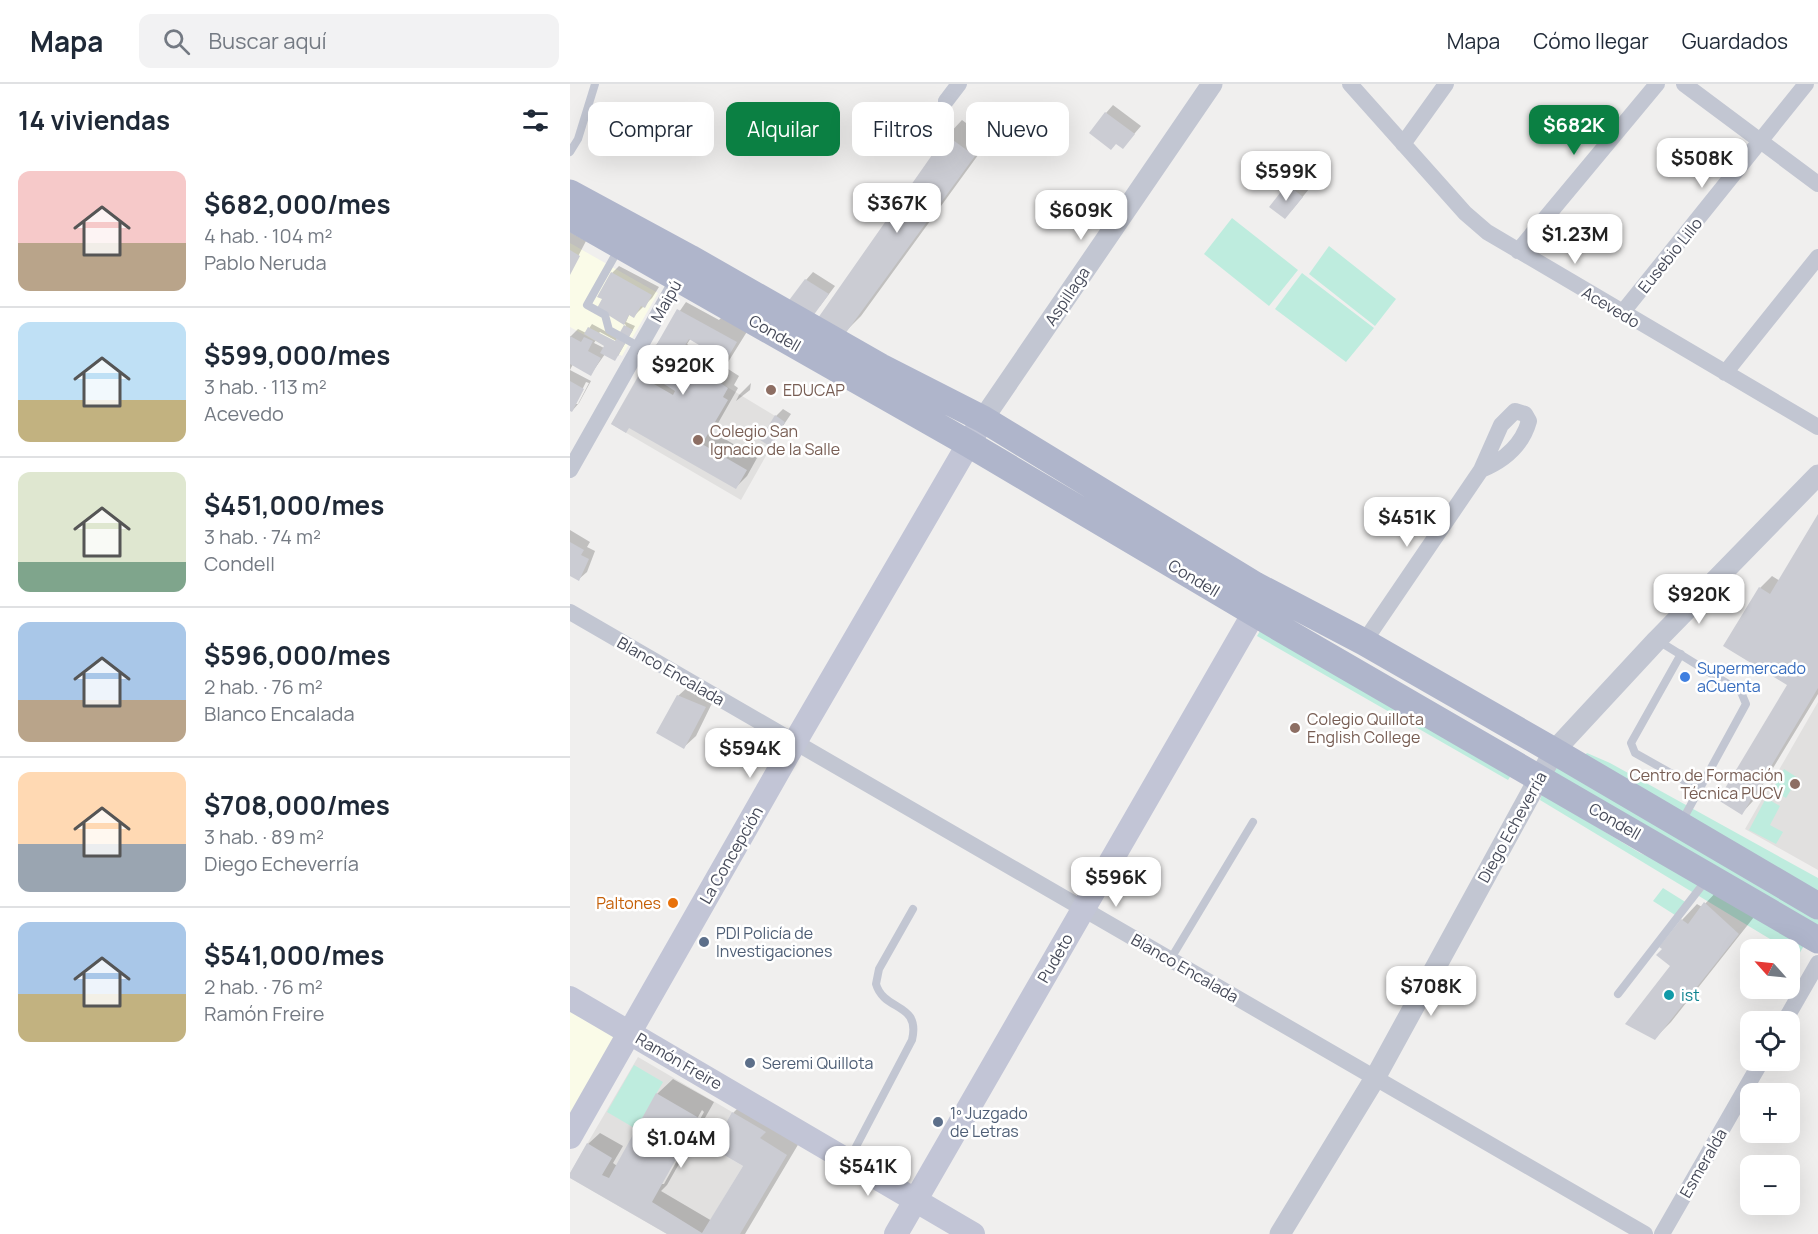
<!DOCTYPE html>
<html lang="es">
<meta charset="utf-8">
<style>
:root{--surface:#fff;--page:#f2f2f3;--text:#1f2937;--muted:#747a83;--line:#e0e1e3;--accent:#0b8043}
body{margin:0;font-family:Manrope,sans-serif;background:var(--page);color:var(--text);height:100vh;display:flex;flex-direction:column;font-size:22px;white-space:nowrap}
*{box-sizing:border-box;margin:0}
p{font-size:20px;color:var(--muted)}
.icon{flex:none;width:33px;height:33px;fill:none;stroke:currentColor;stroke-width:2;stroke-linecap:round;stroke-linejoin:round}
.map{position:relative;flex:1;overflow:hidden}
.side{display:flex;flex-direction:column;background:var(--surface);width:570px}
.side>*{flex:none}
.hud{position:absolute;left:18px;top:18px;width:570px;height:54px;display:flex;gap:12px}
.needle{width:39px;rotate:297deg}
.buttons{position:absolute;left:1170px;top:855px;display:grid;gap:12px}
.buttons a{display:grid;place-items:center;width:60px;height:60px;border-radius:12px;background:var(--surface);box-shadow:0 6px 24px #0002;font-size:30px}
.price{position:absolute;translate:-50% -51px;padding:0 14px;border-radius:12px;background:#fff;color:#222;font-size:20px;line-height:39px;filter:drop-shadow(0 2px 3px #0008)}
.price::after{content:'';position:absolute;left:50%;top:36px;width:18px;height:14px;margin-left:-9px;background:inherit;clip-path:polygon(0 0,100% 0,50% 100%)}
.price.selected{background:var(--accent);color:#fff}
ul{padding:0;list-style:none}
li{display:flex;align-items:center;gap:18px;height:150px;padding:0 18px}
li+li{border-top:2px solid var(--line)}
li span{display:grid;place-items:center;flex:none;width:168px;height:120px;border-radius:12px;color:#555}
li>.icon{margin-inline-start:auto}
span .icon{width:72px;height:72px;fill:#fffc;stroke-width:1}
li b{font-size:26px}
h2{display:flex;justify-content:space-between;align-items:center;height:72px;padding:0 18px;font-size:26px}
.chip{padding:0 21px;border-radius:12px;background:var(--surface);box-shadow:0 6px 24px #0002;font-size:21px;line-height:54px}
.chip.selected{background:var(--accent);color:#fff}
header{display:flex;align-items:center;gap:36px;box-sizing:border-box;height:84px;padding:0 30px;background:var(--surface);border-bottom:2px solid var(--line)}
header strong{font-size:28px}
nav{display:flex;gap:33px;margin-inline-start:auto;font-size:21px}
.search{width:420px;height:54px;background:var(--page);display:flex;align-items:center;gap:15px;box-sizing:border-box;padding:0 21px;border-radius:12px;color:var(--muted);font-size:22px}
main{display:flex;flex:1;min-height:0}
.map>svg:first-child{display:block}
</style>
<header>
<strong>Mapa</strong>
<div class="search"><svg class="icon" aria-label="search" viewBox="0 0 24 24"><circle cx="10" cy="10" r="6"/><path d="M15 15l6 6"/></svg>Buscar aquí</div>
<nav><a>Mapa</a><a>Cómo llegar</a><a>Guardados</a></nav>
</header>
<main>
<section class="side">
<h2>14 viviendas<svg class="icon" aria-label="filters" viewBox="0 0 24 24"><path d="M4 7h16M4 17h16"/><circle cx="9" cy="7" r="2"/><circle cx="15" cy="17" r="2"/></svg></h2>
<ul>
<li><span style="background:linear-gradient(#f6c9c9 60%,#b9a48a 0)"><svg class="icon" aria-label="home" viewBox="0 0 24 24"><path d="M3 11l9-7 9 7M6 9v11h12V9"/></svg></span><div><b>$682,000/mes</b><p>4 hab. · 104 m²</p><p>Pablo Neruda</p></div></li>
<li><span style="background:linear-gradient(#bfe0f5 65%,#c2b280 0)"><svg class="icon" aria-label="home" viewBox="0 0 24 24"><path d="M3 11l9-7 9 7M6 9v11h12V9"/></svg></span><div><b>$599,000/mes</b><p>3 hab. · 113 m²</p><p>Acevedo</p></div></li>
<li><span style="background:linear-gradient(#dfe7d0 75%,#7fa58c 0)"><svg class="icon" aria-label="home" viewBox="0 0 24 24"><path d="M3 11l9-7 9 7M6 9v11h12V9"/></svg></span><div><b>$451,000/mes</b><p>3 hab. · 74 m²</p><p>Condell</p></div></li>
<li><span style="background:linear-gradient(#a9c7e8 65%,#b9a48a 0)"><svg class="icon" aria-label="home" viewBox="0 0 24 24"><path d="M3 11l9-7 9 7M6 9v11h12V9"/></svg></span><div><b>$596,000/mes</b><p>2 hab. · 76 m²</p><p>Blanco Encalada</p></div></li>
<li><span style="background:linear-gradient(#ffd9b3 60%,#9aa5b1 0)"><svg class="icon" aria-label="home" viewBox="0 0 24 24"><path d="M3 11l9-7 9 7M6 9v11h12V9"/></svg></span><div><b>$708,000/mes</b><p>3 hab. · 89 m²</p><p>Diego Echeverría</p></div></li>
<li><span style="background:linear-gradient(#a9c7e8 60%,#c2b280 0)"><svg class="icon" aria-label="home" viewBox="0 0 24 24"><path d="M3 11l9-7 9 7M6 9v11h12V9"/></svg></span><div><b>$541,000/mes</b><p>2 hab. · 76 m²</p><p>Ramón Freire</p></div></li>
</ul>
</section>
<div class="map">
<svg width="1248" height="1150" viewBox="0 0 1248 1150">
<rect width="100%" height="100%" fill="#f0efee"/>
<path fill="#fafbe8" d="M 0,159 L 88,209 L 52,272 L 0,243 Z
M 0,924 L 46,950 L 0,1031 Z"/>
<path fill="#e1e0df" d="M 86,260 L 215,338 L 171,416 L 41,340 Z
M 1248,618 L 1248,786 L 1175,745 Z
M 68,973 L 162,1028 L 142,1064 L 173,1082 L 132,1150 L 97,1150 L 0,1094 L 0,1089 Z"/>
<path fill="#beecde" d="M 662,134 L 728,186 L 699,222 L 634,170 Z
M 759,162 L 826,215 L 805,242 L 739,190 Z
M 732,189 L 804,244 L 776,278 L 705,225 Z
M 693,542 L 944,687 L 938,696 L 687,552 Z
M 1017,669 L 1040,679 L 1248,794 L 1248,813 L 1012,674 Z
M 990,679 L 1248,830 L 1248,846 L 983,692 L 981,682 Z
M 1214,685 L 1228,694 L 1216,714 L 1202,706 Z
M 972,710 L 1070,769 L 1101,782 L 1236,858 L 1228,872 L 970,716 Z
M 1196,714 L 1210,722 L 1200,741 L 1213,748 L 1206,760 L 1179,746 Z
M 1093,804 L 1117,819 L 1105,831 L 1083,817 Z
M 64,981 L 93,998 L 66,1045 L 37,1028 Z"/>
<path fill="#0003" fill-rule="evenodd" d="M 543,21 L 571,42 L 553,63 L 536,29 Z
M 392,36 L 419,56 L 291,232 L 275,248 L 377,52 Z
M 725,94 L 739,105 L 722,126 L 718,101 Z
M 0,148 L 16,157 L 0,188 Z
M 49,182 L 89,203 L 82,214 L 64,232 L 60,229 L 56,238 L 65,242 L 48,272 L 35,270 L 21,290 L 3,280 L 0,286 L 21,297 L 9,319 L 2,327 L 0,326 L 0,253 L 8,245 L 16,249 L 22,240 L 48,254 L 56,241 L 29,224 L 42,189 ZM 30,248 L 52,260 L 51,262 L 28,250 ZM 26,256 L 36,261 L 34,264 L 24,259 ZM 16,298 L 19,299 L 8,320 L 5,320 Z
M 243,188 L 265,202 L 250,222 L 236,196 Z
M 116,218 L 149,236 L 153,232 L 178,246 L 155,283 L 169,292 L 164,301 L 168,304 L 143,348 L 187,374 L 177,392 L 166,403 L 60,342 L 87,260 ZM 121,254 L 136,264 L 132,270 L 117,260 Z
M 181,299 L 180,306 L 166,317 L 169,311 Z
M 213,325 L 221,330 L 200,361 L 206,332 Z
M 1248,433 L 1248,610 L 1183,717 L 1172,729 L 1219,601 L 1190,504 L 1202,492 L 1210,497 Z
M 0,446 L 20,458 L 17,463 L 25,467 L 17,488 L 9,495 L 0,490 Z
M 120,601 L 146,611 L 126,652 L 114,663 L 108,612 Z
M 1151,803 L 1184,833 L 1101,938 L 1085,954 L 1112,836 L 1127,820 L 1132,823 Z
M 103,995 L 144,1018 L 97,1101 L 91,1107 L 142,1137 L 175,1081 L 144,1063 L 163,1029 L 175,1017 L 232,1054 L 175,1150 L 100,1150 L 0,1093 L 18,1060 L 30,1049 L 53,1062 L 43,1079 L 47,1082 L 87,1010 ZM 132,1026 L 134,1028 L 94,1100 L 90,1100 Z"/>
<path fill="#cbccd3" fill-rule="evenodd" d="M 535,28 L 565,50 L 553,65 L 546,60 L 541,66 L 519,49 Z
M 376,51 L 405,72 L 275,250 L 248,234 Z
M 717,100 L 733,113 L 715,135 L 699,123 Z
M 0,166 L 10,172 L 0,191 Z
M 41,188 L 82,211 L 75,224 L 71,222 L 64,234 L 59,231 L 54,241 L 63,246 L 45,277 L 30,269 L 34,262 L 14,250 L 18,243 L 45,257 L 54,241 L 27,224 L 32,215 L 27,213 Z
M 235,195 L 259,210 L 243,232 L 217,219 Z
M 107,225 L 167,258 L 145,295 L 158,304 L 153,313 L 158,316 L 132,360 L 177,386 L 166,405 L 59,344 L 56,349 L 41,340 ZM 119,255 L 134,264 L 123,282 L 108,273 ZM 86,295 L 105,307 L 103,311 L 84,300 Z
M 0,252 L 11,258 L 14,253 L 23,257 L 18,267 L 31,274 L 21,292 L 0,280 Z
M 0,297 L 14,305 L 2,328 L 0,327 Z
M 205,331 L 215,338 L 201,363 L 190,356 Z
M 1248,430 L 1248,604 L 1172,731 L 1148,716 L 1217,601 L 1153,562 L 1189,503 L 1200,510 Z
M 0,458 L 14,466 L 11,471 L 19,475 L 9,497 L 0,492 Z
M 107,611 L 136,623 L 114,665 L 86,649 Z
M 1134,818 L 1169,850 L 1085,956 L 1055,940 L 1100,882 L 1086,871 L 1092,865 L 1089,863 L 1111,835 L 1118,840 Z
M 86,1009 L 129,1034 L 82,1118 L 132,1149 L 173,1082 L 142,1064 L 162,1028 L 196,1048 L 190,1054 L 217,1071 L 170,1150 L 97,1150 L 0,1094 L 0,1089 L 17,1059 L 42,1074 L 32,1091 L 39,1094 Z"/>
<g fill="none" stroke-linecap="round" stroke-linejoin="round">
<path stroke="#c2c6d2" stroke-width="8" d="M 0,68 L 8,55 L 25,0
M 48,166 L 17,221 L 35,231 L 39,246 L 70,263
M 1087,556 L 1171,608 L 1176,620 L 1112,737
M 1111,570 L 1061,659 L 1065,669 L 1129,705
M 600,876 L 683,738
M 1048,910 L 1137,795
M 279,1076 L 342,956 C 351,918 314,928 306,900 L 309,885 L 343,825"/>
<path stroke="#c2c6d2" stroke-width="16" d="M 780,0 L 895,129 L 917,148 L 1248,343
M 1114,0 L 1248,100
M 376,17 L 389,0
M 833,60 L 876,0
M 948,167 L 1087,0
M 1052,229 L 1236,0
M 1155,289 L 1248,173
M 0,386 L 112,188
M 0,528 L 1075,1150
M 794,558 L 911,386 C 933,377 952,362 959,337 L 955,330 L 945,327 L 931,341 L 911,386
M 1214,938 L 1248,879
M 1092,1150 L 1192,976"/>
<path stroke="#c2c6d2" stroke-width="21" d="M 413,335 L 642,0
M 710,1150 L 805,994 L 984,667 L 1087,556 L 1248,391"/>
<path stroke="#c2c5d6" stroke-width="24" d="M 0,914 L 403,1150
M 0,1053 L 225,658 L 413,335
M 326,1150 L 684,529 L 685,510"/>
<path stroke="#afb5cb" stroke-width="27" d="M 0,109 L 120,174 L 311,283 L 413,335 L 685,501 L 794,558 L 984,667 L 1248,822
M 0,133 L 399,360 L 684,529 L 1248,856"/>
</g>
<g fill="#8d6e63" stroke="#fff" stroke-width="2">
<circle cx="201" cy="306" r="6"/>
<circle cx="128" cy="356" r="6"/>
<circle cx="725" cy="644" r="6"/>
<circle cx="1225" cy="700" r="6"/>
</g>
<circle fill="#3f7fe0" stroke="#fff" stroke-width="2" cx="1115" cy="593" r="6"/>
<circle fill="#e8710a" stroke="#fff" stroke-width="2" cx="103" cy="819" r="6"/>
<g fill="#5c6f8a" stroke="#fff" stroke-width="2">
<circle cx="134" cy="858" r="6"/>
<circle cx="180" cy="979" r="6"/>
<circle cx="368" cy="1038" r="6"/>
</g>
<circle fill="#0f9aa8" stroke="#fff" stroke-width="2" cx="1099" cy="911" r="6"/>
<g text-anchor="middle" stroke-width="5" stroke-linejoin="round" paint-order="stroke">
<g font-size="16" fill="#474b5a" stroke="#fff">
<text transform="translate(1100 171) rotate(-51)" y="6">Eusebio Lillo</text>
<text transform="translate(497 212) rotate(-56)" y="6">Aspillaga</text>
<text transform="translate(96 217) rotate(-61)" y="6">Maipú</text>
<text transform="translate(1041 223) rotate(31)" y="6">Acevedo</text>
<text transform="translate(205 249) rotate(30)" y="6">Condell</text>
<text transform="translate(624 494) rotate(31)" y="6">Condell</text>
<text transform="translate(101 587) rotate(30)" y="6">Blanco Encalada</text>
<text transform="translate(1045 737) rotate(30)" y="6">Condell</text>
<text transform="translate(942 743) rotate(-61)" y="6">Diego Echeverría</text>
<text transform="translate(161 771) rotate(-60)" y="6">La Concepción</text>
<text transform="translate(485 874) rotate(-60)" y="6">Pudeto</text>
<text transform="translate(615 884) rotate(30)" y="6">Blanco Encalada</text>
<text transform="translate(109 977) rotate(30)" y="6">Ramón Freire</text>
<text transform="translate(1133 1079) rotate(-60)" y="6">Esmeralda</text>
</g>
<g font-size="16" fill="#785e54" stroke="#fff" text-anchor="start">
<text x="213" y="312">EDUCAP</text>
<text x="140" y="353">Colegio San<tspan x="140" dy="18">Ignacio de la Salle</tspan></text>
<text x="737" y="641">Colegio Quillota<tspan x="737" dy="18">English College</tspan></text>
<text x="1213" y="697" text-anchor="end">Centro de Formación<tspan x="1213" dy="18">Técnica PUCV</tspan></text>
</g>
<g font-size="16" fill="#366cbe" stroke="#fff" text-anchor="start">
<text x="1127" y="590">Supermercado<tspan x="1127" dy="18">aCuenta</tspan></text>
</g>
<g font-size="16" fill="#c56008" stroke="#fff" text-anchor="end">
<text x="91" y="825">Paltones</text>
</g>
<g font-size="16" fill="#4e5e75" stroke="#fff" text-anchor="start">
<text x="146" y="855">PDI Policía de<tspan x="146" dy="18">Investigaciones</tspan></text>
<text x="192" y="985">Seremi Quillota</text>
<text x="380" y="1035">1º Juzgado<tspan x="380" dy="18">de Letras</tspan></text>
</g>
<g font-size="16" fill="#0d838f" stroke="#fff" text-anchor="start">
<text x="1111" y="917">ist</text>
</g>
</g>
</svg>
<div class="buttons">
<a><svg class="needle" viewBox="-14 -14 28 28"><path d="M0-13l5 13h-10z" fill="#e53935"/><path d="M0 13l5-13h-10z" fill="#747a83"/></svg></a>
<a><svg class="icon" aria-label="locate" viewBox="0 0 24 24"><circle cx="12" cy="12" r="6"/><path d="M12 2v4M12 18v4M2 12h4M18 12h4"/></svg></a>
<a>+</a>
<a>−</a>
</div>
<b class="price selected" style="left:1004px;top:72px">$682K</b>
<b class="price" style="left:1132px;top:105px">$508K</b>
<b class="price" style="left:716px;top:118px">$599K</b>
<b class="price" style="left:327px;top:150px">$367K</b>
<b class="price" style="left:511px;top:157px">$609K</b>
<b class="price" style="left:1005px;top:181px">$1.23M</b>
<b class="price" style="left:113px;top:312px">$920K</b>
<b class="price" style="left:837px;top:464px">$451K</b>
<b class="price" style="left:1129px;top:541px">$920K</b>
<b class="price" style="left:180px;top:695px">$594K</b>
<b class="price" style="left:546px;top:824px">$596K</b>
<b class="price" style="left:861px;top:933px">$708K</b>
<b class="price" style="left:111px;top:1085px">$1.04M</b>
<b class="price" style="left:298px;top:1113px">$541K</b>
<div class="hud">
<a class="chip">Comprar</a>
<a class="chip selected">Alquilar</a>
<a class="chip">Filtros</a>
<a class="chip">Nuevo</a>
</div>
</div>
</main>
